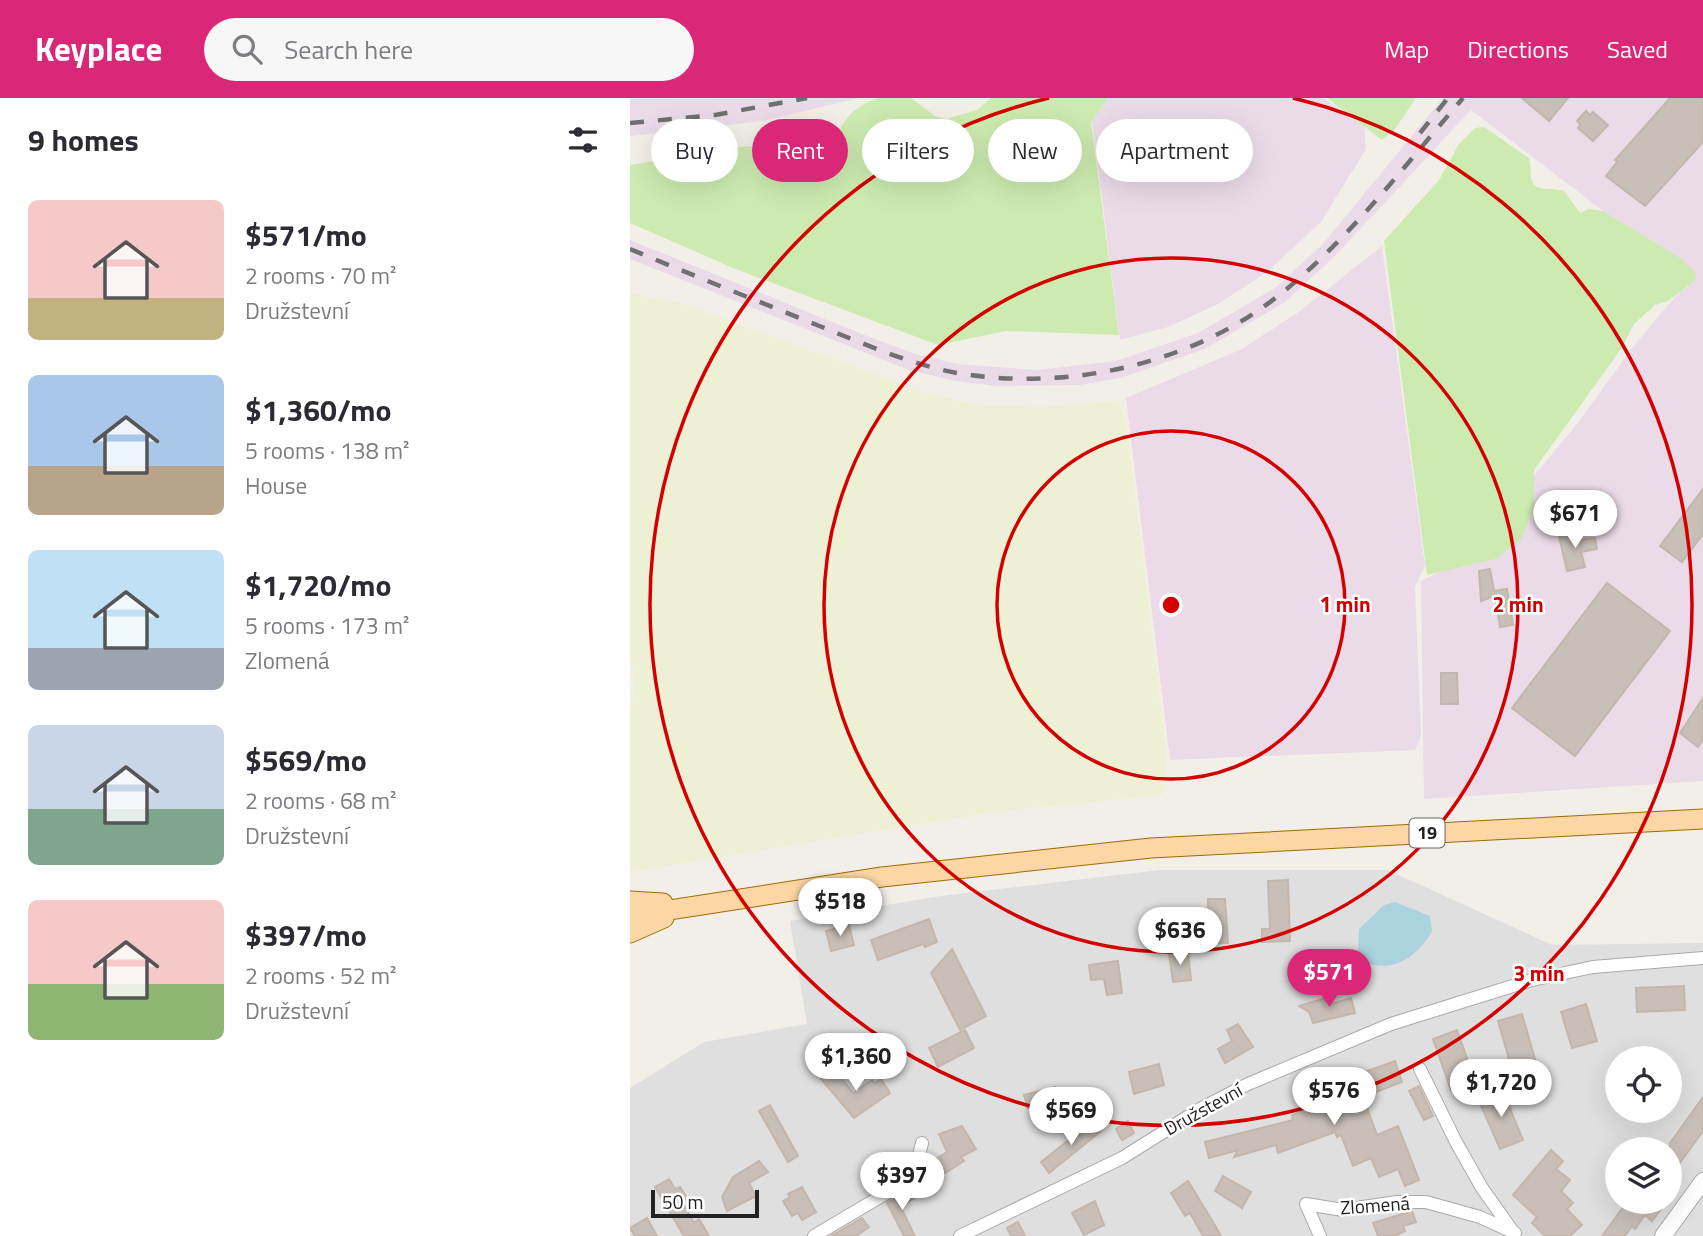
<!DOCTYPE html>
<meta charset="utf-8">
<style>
:root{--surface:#fff;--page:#f7f7f7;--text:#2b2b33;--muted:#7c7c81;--accent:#db2777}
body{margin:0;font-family:"Titillium Web",sans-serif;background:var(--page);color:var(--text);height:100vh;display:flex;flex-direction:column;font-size:26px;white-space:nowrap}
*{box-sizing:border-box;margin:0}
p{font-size:23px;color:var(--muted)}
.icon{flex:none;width:38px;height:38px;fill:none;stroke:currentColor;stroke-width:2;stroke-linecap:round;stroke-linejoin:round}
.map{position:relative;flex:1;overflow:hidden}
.drawer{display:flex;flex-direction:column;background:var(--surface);width:630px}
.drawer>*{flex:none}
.top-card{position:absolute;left:21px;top:21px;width:665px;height:63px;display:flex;gap:14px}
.tools{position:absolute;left:975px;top:948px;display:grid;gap:14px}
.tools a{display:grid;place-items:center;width:77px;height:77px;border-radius:50%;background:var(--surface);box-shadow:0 7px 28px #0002;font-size:35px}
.scale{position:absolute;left:21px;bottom:18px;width:108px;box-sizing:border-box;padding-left:7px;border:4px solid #222;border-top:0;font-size:19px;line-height:24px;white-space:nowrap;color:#222;-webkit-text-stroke:5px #fff;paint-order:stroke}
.price{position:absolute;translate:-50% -60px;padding:0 16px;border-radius:24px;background:#fff;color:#222;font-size:23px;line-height:46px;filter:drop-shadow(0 2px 4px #0008)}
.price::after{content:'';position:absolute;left:50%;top:42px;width:21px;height:16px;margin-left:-10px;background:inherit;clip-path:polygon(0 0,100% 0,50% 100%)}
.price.current{background:var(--accent);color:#fff}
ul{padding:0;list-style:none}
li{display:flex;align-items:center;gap:21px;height:175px;padding:0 28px}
li span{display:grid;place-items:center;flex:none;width:196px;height:140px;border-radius:10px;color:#555}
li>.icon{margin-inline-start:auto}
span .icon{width:84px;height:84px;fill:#fffc;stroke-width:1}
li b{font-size:30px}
h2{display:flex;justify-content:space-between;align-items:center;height:84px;padding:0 28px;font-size:30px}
.pill{padding:0 24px;border-radius:32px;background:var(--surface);box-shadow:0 7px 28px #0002;font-size:24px;line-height:63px}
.pill.current{background:var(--accent);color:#fff}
header{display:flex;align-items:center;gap:42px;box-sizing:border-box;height:98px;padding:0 35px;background:var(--accent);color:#fff}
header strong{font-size:33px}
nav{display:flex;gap:38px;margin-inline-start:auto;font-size:24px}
.search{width:490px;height:63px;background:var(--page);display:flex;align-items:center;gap:18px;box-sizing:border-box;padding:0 24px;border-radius:38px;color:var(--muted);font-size:26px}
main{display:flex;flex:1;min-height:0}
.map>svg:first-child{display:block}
</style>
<header>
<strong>Keyplace</strong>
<div class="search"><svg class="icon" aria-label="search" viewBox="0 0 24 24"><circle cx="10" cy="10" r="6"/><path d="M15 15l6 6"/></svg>Search here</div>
<nav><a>Map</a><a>Directions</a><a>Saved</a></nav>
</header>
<main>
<section class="drawer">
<h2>9 homes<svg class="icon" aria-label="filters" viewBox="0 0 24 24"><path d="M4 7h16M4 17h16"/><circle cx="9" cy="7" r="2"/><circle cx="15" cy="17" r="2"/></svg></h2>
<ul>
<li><span style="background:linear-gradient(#f6c9c9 70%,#c2b280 0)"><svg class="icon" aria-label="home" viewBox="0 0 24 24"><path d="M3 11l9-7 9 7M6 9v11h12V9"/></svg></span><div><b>$571/mo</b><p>2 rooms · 70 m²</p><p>Družstevní</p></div></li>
<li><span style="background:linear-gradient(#a9c7e8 65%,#b9a48a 0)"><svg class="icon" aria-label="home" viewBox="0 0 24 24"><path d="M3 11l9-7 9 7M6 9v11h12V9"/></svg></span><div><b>$1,360/mo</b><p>5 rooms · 138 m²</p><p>House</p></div></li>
<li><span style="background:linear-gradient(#bfe0f5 70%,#9aa5b1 0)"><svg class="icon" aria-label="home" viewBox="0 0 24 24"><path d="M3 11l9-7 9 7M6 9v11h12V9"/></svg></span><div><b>$1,720/mo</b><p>5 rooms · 173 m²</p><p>Zlomená</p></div></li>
<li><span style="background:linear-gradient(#c9d6e8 60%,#7fa58c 0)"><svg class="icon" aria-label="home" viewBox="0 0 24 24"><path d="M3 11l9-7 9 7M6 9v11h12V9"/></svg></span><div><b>$569/mo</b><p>2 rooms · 68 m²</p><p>Družstevní</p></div></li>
<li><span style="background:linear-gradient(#f6c9c9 60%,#8fb573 0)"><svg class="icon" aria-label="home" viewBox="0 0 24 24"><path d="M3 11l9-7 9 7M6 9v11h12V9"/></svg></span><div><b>$397/mo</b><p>2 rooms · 52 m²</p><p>Družstevní</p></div></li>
</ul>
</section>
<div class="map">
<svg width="1073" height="1138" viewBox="0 0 1073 1138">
<rect width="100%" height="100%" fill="#f2efe9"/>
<path fill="#e0dfdf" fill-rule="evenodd" d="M 530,772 L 758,772 L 922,847 L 1073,845 L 1073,1138 L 0,1138 L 0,990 L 74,944 L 177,926 L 160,823 L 311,798 ZM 987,961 L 1040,961 L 1040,1013 L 987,1013 ZM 987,1052 L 1040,1052 L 1040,1104 L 987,1104 Z"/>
<path fill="#ebdbe8" d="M 229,0 L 133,23 L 0,38 L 0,1 Z
M 478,0 L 693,0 L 734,27 L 736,51 L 691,124 L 637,174 L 588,206 L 538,229 L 490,242 L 462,22 Z
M 813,0 L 1073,0 L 1073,683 L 794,701 L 791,483 L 810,474 L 866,461 L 904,408 L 904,378 L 950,322 L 1005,246 L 1046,198 L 1065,183 L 841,12 L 704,159 L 655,204 L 575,251 L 490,280 L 450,287 L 367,288 L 325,283 L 279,272 L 0,161 L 0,142 L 237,238 L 285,256 L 328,266 L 406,272 L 486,263 L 568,235 L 645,190 L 692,147 Z
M 752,148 L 795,467 L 785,489 L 791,638 L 785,652 L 540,662 L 496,300 L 612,251 L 670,213 Z"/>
<path fill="#eef0d5" d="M 0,195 L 51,205 L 299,296 L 353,308 L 415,309 L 488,303 L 497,329 L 536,650 L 535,687 L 532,697 L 365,714 L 0,774 L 0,615 L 4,585 L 0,555 Z"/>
<path fill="#cdebb0" d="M 249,0 L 281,0 L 305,18 L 316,21 L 347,12 L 361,0 L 478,0 L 461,24 L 489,237 L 376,233 L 308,247 L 103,170 L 0,125 L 0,67 L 117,48 L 164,56 L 189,72 C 212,41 205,14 249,0 Z
M 697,0 L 786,0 L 765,31 L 752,42 Z
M 854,29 L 899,60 C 901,67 900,71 901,78 C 902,96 923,89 934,93 L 950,115 L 959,111 L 973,113 L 1052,161 L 1066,175 L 1065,183 L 1038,203 L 1025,207 L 1004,226 L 991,251 L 904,372 L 904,408 L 892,440 L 866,461 L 797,477 L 754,143 L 809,82 L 829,46 L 845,30 Z"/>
<path fill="#aad3df" d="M 765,804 L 800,818 L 802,833 C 787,861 757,879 728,860 L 729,831 L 754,807 Z"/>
<path fill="#c7bfb8" stroke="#c4b6ab" stroke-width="2" d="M 892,0 L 938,0 L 919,23 Z
M 1040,0 L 1073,0 L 1073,44 L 1015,108 L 976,78 L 987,64 L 985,62 Z
M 956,13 L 960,17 L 963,14 L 978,27 L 963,43 L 948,30 L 951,27 L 947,23 Z
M 1073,391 L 1073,436 L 1052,464 L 1030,448 Z
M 945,434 L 947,442 L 965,440 L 967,451 L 951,454 L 955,469 L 937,473 L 929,438 Z
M 860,471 L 864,493 L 877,491 L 879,504 L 885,502 L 887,513 L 881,514 L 883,527 L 870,529 L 865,498 L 851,503 L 849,473 Z
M 977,485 L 1040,533 L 945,658 L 882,610 Z
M 811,575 L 827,575 L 828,606 L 811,606 Z
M 1073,600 L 1073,641 L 1068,649 L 1050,635 Z
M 658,782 L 660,843 L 632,844 L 632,831 L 640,831 L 638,783 Z
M 578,801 L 595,801 L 598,845 L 579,845 Z
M 299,821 L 307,844 L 295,849 L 293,846 L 248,862 L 241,842 Z
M 219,827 L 224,847 L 201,853 L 196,833 Z
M 322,851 L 356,918 L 330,932 L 301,875 Z
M 558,854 L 561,882 L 543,884 L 539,856 Z
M 488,863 L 492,895 L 477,897 L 474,881 L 461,882 L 459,867 Z
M 1054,888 L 1055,912 L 1007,914 L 1006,890 Z
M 699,899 L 701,906 L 721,900 L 725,915 L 683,925 L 679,914 L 669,908 Z
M 956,906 L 967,943 L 942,950 L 931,914 Z
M 892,916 L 907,968 L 883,975 L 868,923 Z
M 608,926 L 623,949 L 595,965 L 588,951 L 602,943 L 597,932 Z
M 335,932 L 344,950 L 308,969 L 299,950 Z
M 827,932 L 845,983 L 821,992 L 803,941 Z
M 765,963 L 772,984 L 733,999 L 747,1037 L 768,1028 L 789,1082 L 775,1088 L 768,1071 L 749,1079 L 741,1060 L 723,1068 L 711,1037 L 707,1039 L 705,1034 L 648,1055 L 646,1047 L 604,1059 L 608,1052 L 579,1060 L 575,1044 L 663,1022 L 662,1017 L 672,1013 L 665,996 L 680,991 L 683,999 L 739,979 L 737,973 Z
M 529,966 L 534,987 L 504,996 L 499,974 Z
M 204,971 L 223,995 L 242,982 L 245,985 L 251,981 L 260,995 L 224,1020 L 191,981 Z
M 789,988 L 803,1018 L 794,1022 L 779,993 Z
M 425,989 L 428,1000 L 398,1010 L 394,997 Z
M 872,991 L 893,1042 L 870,1051 L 848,1001 Z
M 1073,999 L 1073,1033 L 1049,1066 L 1046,1063 L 1040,1071 L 1040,1045 Z
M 140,1007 L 168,1058 L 158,1064 L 129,1013 Z
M 463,1023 L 471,1033 L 419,1075 L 411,1064 Z
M 498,1023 L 504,1035 L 492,1042 L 486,1031 Z
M 332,1028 L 346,1051 L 331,1059 L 334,1063 L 315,1075 L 306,1061 L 317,1054 L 309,1036 Z
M 921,1052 L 933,1063 L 926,1071 L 940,1082 L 931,1093 L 943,1105 L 937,1111 L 952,1127 L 940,1138 L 915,1138 L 902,1125 L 907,1119 L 883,1097 Z
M 129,1063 L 138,1074 L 119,1085 L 126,1098 L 97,1113 L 92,1099 L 103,1079 Z
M 593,1078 L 621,1094 L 612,1110 L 585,1093 Z
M 39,1081 L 45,1091 L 50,1089 L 57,1100 L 52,1103 L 64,1125 L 69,1121 L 79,1138 L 54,1138 L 25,1089 Z
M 558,1083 L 580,1119 L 591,1138 L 573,1138 L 560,1115 L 555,1118 L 541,1095 Z
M 172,1089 L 186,1114 L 172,1122 L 168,1115 L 162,1118 L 153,1103 L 160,1099 L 158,1096 Z
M 281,1091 L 285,1100 L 270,1108 L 285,1138 L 274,1138 L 257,1105 Z
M 465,1103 L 474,1127 L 454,1137 L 442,1115 Z
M 997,1104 L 1024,1104 L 1032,1110 L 1022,1123 L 1015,1117 L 1005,1131 L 1002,1128 L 995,1138 L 972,1138 Z
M 782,1113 L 786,1124 L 773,1128 L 775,1133 L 765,1138 L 748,1138 L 743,1125 Z
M 17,1120 L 27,1138 L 5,1138 L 0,1130 Z
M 232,1120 L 239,1129 L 226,1138 L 201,1138 Z
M 388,1124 L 395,1138 L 381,1138 L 377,1130 Z"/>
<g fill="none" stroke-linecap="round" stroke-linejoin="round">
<g stroke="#a9a9a9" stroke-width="14">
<path id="minor" d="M 790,971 L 826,1044 L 852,1090 L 884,1135
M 676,1106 L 713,1112 L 767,1104 L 796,1104 L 850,1119 L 885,1135
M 676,1106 L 690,1138
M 184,1138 L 277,1083 L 286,1069 L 292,1045
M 330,1138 L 492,1060 L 570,1011 L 618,986 L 761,926 L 902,882 L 963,869 L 1073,860"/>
</g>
<g stroke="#a9a9a9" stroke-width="18">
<path id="tertiary" d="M 1033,1138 L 1073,1083"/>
</g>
<g stroke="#a06b00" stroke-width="21">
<path id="primary" d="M 0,803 L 33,805
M 0,818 L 252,779 L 521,750 L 1073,721
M 0,835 L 34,820"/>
</g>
<use href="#minor" stroke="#fff" stroke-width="12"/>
<use href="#tertiary" stroke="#fff" stroke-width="16"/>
<use href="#primary" stroke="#fcd6a4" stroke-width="19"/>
<path stroke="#707070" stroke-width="4.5" stroke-dasharray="14 14" stroke-linecap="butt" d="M 0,25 L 85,17 L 177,0
M 790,35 L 818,0
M 0,151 C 62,177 125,202 187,227 C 232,245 279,266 327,275 C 438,294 565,266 653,194 C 721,139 776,66 833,0"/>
</g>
<g fill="none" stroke="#d40000" stroke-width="3.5">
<circle cx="541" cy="507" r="174"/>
<circle cx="541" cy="507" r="347"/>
<path d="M663 0A521 521 0 1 1 419 0"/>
</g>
<g text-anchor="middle" stroke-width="5" stroke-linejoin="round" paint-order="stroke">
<rect fill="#fff" stroke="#646464" stroke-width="2" x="779.5" y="720.5" width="35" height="29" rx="5"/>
<g font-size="18" font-weight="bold" fill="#222">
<text x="797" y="741">19</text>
</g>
<g font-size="19" fill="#222" stroke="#fff">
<text transform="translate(573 1011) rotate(-29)" y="7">Družstevní</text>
<text transform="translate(745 1107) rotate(-4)" y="7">Zlomená</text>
</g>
</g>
<circle cx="541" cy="507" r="10" fill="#d40000" stroke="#fff" stroke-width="3.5"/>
<g font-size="21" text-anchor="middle" font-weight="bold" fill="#d40000" stroke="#fff" stroke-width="5" stroke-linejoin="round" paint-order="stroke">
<text x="715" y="514">1 min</text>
<text x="888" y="514">2 min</text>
<text x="909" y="883">3 min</text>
</g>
</svg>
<div class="tools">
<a><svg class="icon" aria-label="locate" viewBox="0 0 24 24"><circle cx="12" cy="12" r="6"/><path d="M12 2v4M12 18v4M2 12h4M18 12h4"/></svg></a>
<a><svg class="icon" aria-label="layers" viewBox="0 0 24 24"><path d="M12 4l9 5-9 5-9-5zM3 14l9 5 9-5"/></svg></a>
</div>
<div class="scale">50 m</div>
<b class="price" style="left:945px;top:452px">$671</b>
<b class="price" style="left:210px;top:840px">$518</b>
<b class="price" style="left:550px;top:869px">$636</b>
<b class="price current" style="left:699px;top:911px">$571</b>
<b class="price" style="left:226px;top:995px">$1,360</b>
<b class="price" style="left:871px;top:1021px">$1,720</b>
<b class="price" style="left:704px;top:1029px">$576</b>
<b class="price" style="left:441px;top:1049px">$569</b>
<b class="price" style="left:272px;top:1114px">$397</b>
<div class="top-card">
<a class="pill">Buy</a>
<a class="pill current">Rent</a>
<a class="pill">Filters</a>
<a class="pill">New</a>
<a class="pill">Apartment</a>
</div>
</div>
</main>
